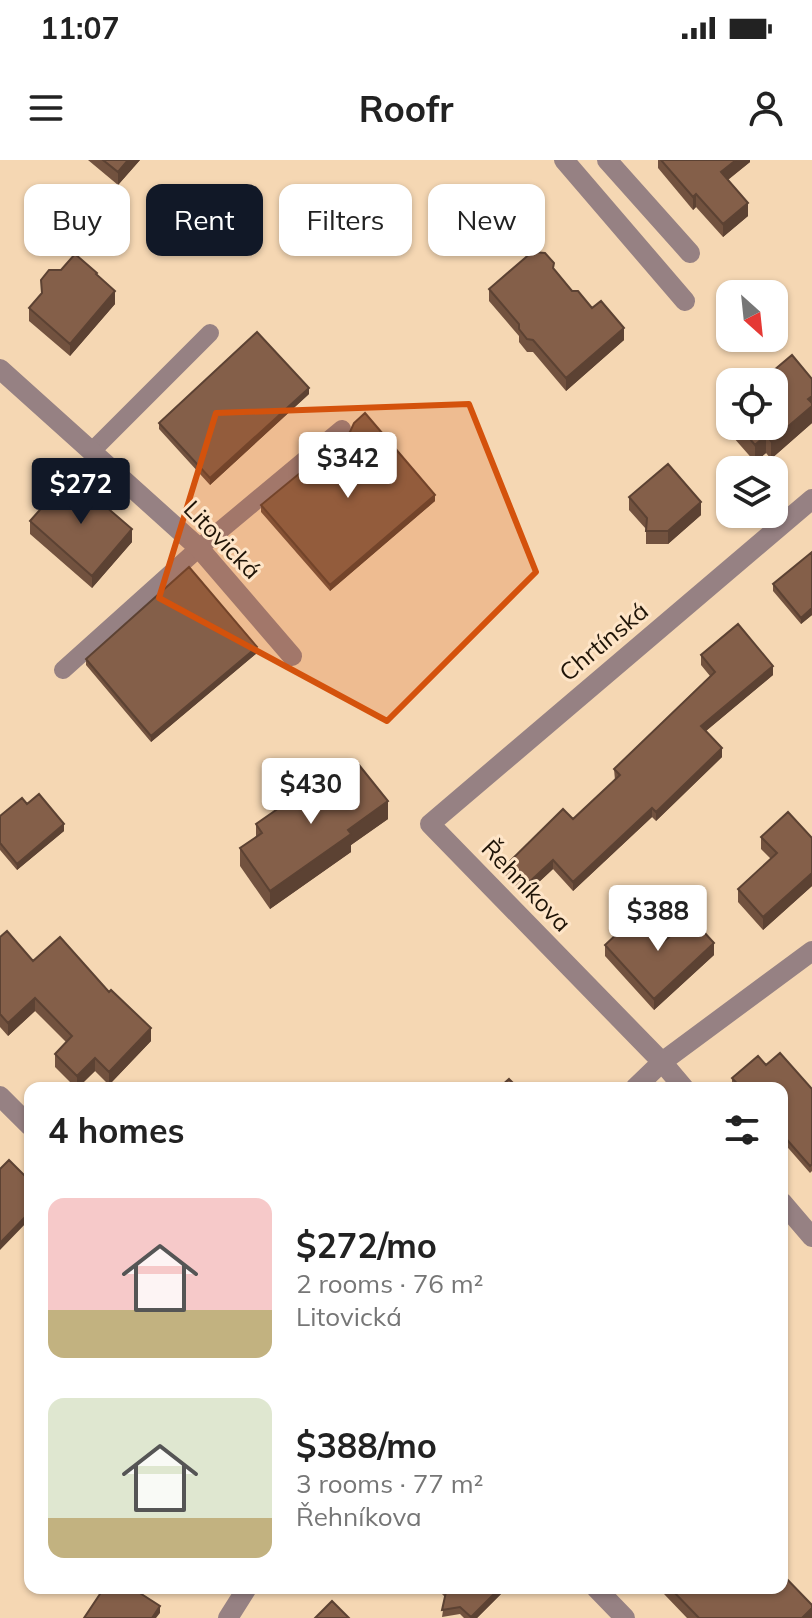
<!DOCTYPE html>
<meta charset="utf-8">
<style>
:root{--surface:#fff;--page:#f6f6f6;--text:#222;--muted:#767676;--accent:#111827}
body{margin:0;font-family:Mulish,sans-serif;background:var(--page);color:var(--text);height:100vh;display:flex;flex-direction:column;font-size:30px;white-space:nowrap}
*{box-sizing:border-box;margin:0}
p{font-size:26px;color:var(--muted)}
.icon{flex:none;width:44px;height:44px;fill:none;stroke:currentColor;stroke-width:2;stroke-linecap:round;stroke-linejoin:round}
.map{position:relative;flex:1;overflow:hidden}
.drawer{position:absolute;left:24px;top:922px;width:764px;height:512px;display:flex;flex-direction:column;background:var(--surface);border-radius:16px;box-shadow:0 2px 6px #0004}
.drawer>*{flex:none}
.top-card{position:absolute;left:24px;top:24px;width:764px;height:72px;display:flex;gap:16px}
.needle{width:52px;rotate:153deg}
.buttons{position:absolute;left:716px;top:120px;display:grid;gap:16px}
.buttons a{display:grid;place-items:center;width:72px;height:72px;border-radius:16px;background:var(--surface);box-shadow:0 2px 6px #0004;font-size:40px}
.price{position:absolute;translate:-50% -68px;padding:0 18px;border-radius:8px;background:#fff;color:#222;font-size:26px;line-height:52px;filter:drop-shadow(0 2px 4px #0008)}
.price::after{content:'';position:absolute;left:50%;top:48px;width:24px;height:18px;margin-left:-12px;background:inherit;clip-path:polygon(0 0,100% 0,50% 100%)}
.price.current{background:var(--accent);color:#fff}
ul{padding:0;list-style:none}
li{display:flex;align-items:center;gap:24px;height:200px;padding:0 24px}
li span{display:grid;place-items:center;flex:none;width:224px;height:160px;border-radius:16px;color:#555}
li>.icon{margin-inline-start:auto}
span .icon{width:96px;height:96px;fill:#fffc;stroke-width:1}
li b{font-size:34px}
h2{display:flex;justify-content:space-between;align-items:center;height:96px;padding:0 24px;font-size:34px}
.pill{padding:0 28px;border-radius:16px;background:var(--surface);box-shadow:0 2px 6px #0004;font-size:28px;line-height:72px}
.pill.current{background:var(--accent);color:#fff}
.status{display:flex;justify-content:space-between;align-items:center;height:56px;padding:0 40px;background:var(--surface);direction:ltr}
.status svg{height:22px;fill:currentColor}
header{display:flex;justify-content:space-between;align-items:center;height:104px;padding:0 24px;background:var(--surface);font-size:36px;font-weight:700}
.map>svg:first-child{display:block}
</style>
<div class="status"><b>11:07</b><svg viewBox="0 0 49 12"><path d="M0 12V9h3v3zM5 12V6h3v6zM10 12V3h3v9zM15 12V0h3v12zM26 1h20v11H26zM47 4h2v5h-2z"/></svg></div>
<header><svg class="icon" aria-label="menu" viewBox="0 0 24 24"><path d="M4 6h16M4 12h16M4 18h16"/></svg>Roofr<svg class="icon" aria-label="person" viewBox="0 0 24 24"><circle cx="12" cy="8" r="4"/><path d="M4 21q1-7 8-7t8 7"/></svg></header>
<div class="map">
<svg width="812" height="1458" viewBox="0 0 812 1458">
<rect width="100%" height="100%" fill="#f5d7b3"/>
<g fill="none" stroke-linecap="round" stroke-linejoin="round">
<path stroke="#968183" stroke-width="18" d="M 92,291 L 210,173
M 63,510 L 199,388 L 342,269"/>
<path stroke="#968183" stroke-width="20" d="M 564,0 L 685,141
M 607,0 L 690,93
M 0,209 L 199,388 L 292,496
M 635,928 L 662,902 L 812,791
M 684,928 L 662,902 L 430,664 L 812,339
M 0,936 L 30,966
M 782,1042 L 812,1077
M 596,1428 L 625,1458
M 228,1458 L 247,1428"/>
</g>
<path fill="#72523f" d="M 88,0 L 140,0 L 118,25 Z
M 658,0 L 750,0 L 750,2 L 728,20 L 748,56 L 723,77 L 696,47 L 693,50 L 658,8 Z
M 554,109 L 572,131 L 592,148 L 624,180 L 566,231 L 533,192 L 527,192 L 519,182 L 519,176 L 489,141 L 489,129 Z
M 97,115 L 115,144 L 70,196 L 29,161 L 29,148 L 41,134 L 41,120 Z
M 812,219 L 812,263 L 771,299 L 766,293 L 755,302 L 726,269 L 726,251 L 730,248 L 730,266 L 774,266 Z
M 309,234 L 210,325 L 159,269 L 159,263 Z
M 629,337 L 701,355 L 668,384 L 646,384 L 646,369 L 629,350 Z
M 435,341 L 330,431 L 261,352 L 261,345 Z
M 30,361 L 132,382 L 92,428 L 30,374 Z
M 812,392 L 812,455 L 801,464 L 773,431 L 773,424 Z
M 257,493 L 151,582 L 86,505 L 86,499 Z
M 701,495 L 773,515 L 706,571 L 722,597 L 656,661 L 652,657 L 573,731 L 553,709 L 525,735 L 505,715 L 505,706 L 573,659 L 615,620 L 614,609 L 710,516 L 701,505 Z
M 328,626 L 388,659 L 351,685 L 351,692 L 270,749 L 240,706 L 240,688 L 256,677 L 256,664 Z
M 27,644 L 64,671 L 17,710 L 0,690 L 0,656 Z
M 761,677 L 812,678 L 812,726 L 763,770 L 738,742 L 738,729 L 771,699 L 761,689 Z
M 0,777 L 33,801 L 151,881 L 109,925 L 95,911 L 78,928 L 76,928 L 55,907 L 55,894 L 66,882 L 35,851 L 8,876 L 0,867 Z
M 661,784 L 714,795 L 654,850 L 605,796 L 605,785 Z
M 766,905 L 812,929 L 812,1011 L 810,1013 L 782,981 L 782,928 L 735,928 L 732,925 L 732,918 Z
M 436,1428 L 506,1428 L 506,1429 L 477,1458 L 464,1458 L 460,1454 L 442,1457 L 445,1437 Z
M 664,1428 L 716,1428 L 812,1458 L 687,1458 L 664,1434 Z"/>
<path fill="#5c4233" d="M 128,0 L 140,0 L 118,25 L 118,12 Z
M 736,0 L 750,0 L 750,2 L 721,25 L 721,12 Z
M 696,34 L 696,47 L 693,50 L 693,37 Z
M 748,43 L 748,56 L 723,77 L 723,64 Z
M 115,131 L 115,144 L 70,196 L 70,184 Z
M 624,168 L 624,180 L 566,231 L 566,218 Z
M 309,228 L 309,234 L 210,325 L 210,318 Z
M 812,236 L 812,263 L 771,299 L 771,281 Z
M 766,275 L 766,293 L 755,302 L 755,285 Z
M 435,335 L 435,341 L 330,431 L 330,425 Z
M 701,342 L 701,355 L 668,384 L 668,371 Z
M 132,369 L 132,382 L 92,428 L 92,416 Z
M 812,448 L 812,455 L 801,464 L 801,458 Z
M 257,487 L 257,493 L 151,582 L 151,576 Z
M 773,506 L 773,515 L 701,575 L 701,566 Z
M 722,588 L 722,597 L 656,661 L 656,652 Z
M 388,641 L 388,659 L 351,685 L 351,692 L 270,749 L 270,731 L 348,670 Z
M 652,648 L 652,657 L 573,731 L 573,722 Z
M 64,664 L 64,671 L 17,710 L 17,704 Z
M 553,700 L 553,709 L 525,735 L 525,726 Z
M 811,704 L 812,704 L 812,726 L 763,770 L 763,757 Z
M 714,783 L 714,795 L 654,850 L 654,839 Z
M 35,838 L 35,851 L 8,876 L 8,863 Z
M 151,868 L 151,881 L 109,925 L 109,912 Z
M 95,898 L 95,911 L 77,928 L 77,916 Z
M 30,1052 L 30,1059 L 0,1090 L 0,1083 Z
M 500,1428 L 506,1429 L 477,1458 L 471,1458 Z
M 160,1446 L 160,1453 L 156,1458 L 152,1458 Z
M 812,1448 L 812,1458 L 802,1458 Z"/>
<path fill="#845f49" stroke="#5c4233" stroke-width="2" d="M 103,0 L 128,0 L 118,12 Z
M 661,0 L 736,0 L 721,12 L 748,43 L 723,64 L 696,34 L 693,37 Z
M 532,92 L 545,93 L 554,103 L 553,108 L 572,131 L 578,131 L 592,148 L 601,141 L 624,168 L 566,218 L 533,180 L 527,179 L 519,169 L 519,164 L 489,129 Z
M 75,94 L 97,113 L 96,114 L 115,131 L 70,184 L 29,148 L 42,133 L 41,120 L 49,110 L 61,110 Z
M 257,172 L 309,228 L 210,318 L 159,263 Z
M 792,195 L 812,219 L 812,236 L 808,239 L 812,243 L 812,246 L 771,281 L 766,275 L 755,285 L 739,266 L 774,266 L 774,222 L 760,222 Z
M 365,253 L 435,335 L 330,425 L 261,345 L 350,272 L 354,263 Z
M 668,304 L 701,342 L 668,371 L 646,371 L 647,358 L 629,337 Z
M 70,316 L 132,369 L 92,416 L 30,361 Z
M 812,392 L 812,448 L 801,458 L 773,424 Z
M 189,407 L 257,487 L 151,576 L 86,499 Z
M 738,464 L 773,506 L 701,566 L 722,588 L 656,652 L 652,648 L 573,722 L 553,700 L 525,726 L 505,706 L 563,649 L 573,659 L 620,615 L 614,609 L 715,512 L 701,495 Z
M 359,605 L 388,641 L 348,670 L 351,674 L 270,731 L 240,688 L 262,673 L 256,664 L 322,618 L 328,626 Z
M 39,634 L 64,664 L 17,704 L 0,683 L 0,656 L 22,638 L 27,644 Z
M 788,652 L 812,678 L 812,713 L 763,757 L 738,729 L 777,693 L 761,677 Z
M 636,756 L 661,784 L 691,758 L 714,783 L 654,839 L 605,785 Z
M 7,771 L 33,801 L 60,777 L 109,832 L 111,830 L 151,868 L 109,912 L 95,898 L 77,916 L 55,894 L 72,876 L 35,838 L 8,863 L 0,854 L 0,777 Z
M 780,893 L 812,929 L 812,1004 L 810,1006 L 782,974 L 782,928 L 741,928 L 732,918 L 758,896 L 766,905 Z
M 509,919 L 518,928 L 499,928 Z
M 9,1000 L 30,1021 L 30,1052 L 0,1083 L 0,1009 Z
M 782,1414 L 812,1445 L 812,1448 L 802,1458 L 699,1458 L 670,1428 L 782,1428 Z
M 104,1428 L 132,1428 L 160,1446 L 152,1458 L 84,1458 Z
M 442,1428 L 500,1428 L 471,1457 L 460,1447 L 442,1450 L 446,1432 Z
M 332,1441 L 349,1458 L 315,1458 Z"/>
<path fill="#d4520c" fill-opacity="0.2" stroke="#d4520c" stroke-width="6" stroke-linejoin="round" d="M 469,244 L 536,412 L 387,561 L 159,438 L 216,253 Z"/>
<g text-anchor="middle" stroke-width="6" stroke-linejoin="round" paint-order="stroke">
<g font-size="24" fill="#1f1407" stroke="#fee5c8">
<text transform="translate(222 380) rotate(46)" y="8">Litovická</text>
<text transform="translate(604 482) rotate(-40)" y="8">Chrtínská</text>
<text transform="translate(526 726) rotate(46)" y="8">Řehníkova</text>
</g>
</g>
</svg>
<div class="buttons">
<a><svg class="needle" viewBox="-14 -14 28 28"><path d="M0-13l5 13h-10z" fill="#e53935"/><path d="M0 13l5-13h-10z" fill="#767676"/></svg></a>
<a><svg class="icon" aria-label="locate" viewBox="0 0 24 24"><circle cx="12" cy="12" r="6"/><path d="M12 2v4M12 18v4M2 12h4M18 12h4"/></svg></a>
<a><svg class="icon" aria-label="layers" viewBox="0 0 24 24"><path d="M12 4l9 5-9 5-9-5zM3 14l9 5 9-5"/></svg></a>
</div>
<b class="price" style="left:348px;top:340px">$342</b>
<b class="price current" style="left:81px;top:366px">$272</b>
<b class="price" style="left:311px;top:666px">$430</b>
<b class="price" style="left:658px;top:793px">$388</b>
<div class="top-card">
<a class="pill">Buy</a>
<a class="pill current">Rent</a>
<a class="pill">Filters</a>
<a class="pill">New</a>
</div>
<section class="drawer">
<h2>4 homes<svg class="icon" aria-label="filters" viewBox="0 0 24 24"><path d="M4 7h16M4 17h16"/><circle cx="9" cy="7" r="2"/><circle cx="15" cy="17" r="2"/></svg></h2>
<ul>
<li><span style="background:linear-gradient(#f6c9c9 70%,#c2b280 0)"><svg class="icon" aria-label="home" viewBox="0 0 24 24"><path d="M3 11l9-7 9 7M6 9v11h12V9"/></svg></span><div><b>$272/mo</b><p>2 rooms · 76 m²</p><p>Litovická</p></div></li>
<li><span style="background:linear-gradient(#dfe7d0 75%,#c2b280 0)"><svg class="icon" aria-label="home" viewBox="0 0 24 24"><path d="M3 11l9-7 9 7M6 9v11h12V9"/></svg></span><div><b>$388/mo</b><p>3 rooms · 77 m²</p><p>Řehníkova</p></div></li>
</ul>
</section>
</div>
